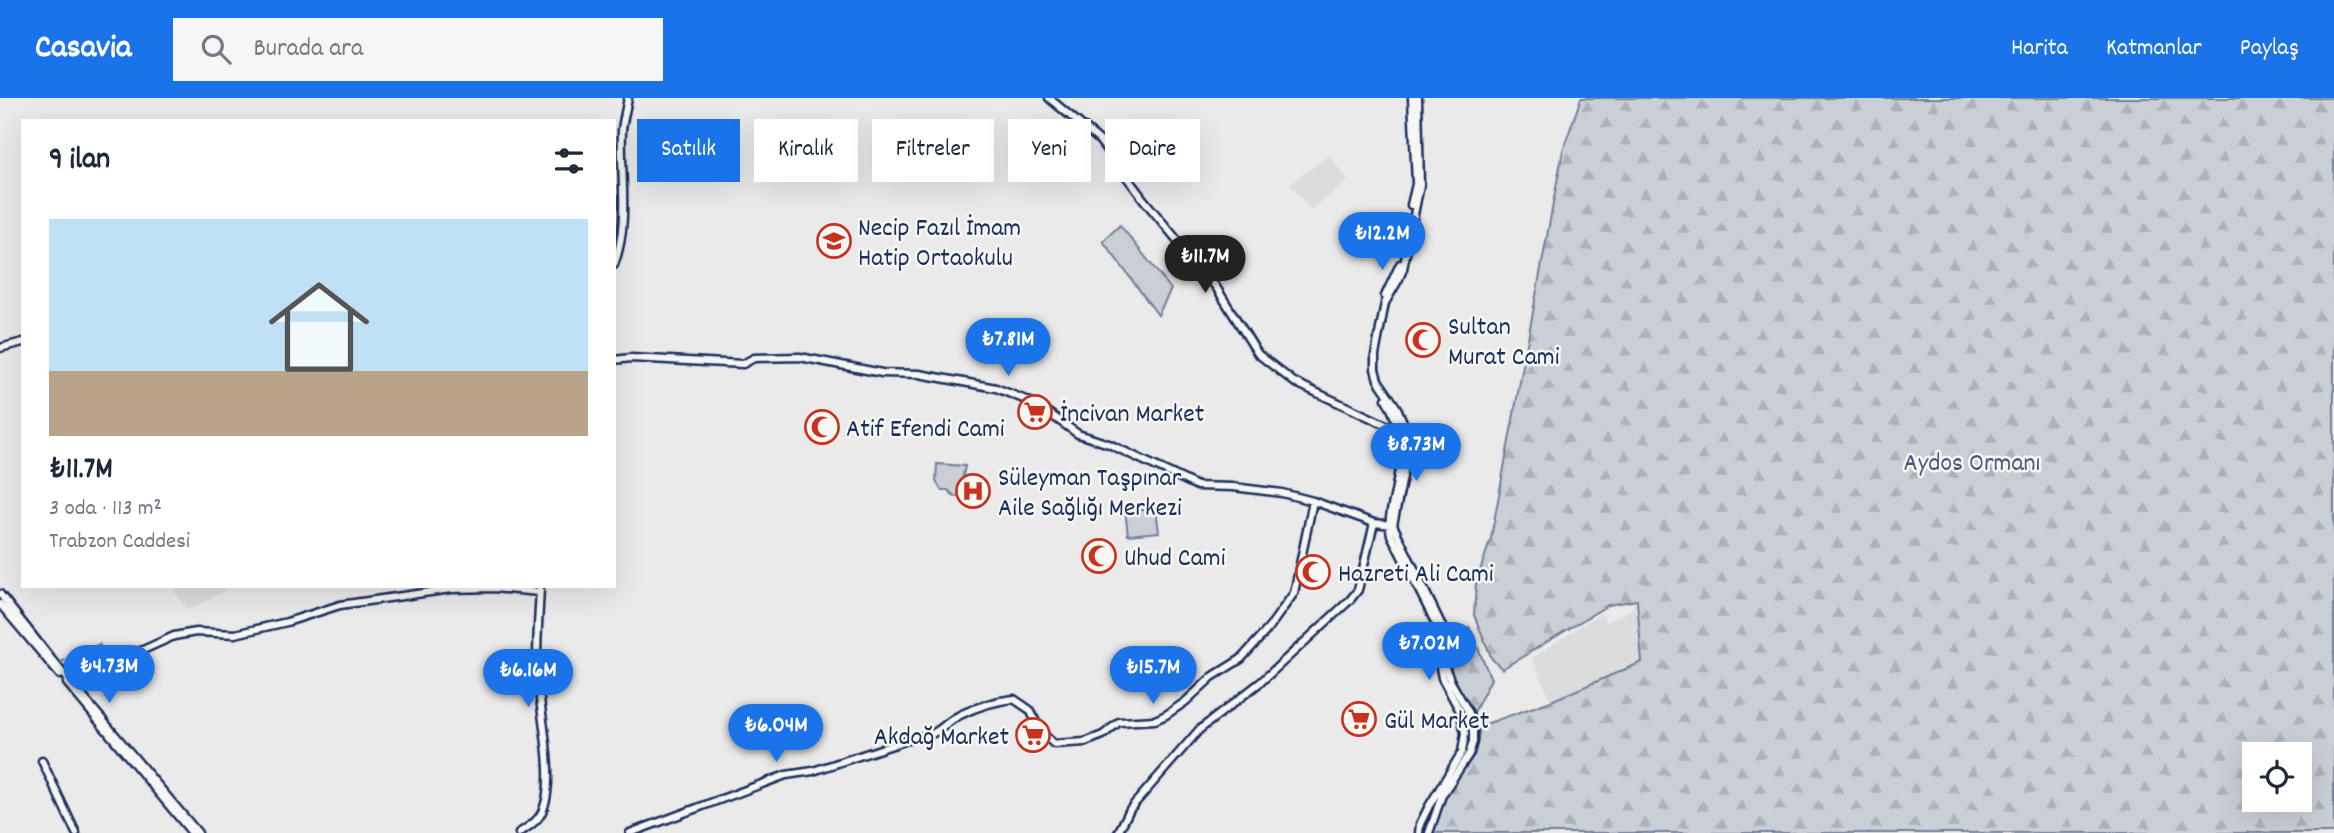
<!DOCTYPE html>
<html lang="tr">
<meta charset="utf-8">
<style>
:root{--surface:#fff;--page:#f6f6f7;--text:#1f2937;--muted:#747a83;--line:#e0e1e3;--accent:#1a73e8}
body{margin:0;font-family:Dekko,sans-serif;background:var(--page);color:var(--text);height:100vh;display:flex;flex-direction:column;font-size:26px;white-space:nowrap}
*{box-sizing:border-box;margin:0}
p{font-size:23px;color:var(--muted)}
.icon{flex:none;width:38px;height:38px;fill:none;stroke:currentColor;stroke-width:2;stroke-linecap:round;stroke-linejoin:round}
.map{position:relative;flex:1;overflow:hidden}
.drawer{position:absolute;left:21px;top:21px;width:595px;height:469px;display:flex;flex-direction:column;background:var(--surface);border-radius:0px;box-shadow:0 7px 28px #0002}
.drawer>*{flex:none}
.hud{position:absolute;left:637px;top:21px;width:665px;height:63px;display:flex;gap:14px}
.buttons{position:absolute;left:2242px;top:644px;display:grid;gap:14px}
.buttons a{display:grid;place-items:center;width:70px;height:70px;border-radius:0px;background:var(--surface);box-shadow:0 7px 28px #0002;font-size:35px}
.price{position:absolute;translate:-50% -60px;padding:0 16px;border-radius:24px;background:var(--accent);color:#fff;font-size:23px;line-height:46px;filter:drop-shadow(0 2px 4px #0008)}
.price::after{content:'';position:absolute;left:50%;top:42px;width:21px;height:16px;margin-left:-10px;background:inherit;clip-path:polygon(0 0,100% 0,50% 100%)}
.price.on{background:#222;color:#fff}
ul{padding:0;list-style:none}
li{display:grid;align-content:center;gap:14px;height:371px;padding:0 28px}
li+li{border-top:2px solid var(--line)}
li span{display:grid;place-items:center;height:217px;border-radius:0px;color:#555}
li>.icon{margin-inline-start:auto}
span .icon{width:126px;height:126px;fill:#fffc;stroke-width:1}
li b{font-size:30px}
h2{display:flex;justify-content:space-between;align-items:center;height:84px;padding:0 28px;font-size:30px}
.chip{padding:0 24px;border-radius:0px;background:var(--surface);box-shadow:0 7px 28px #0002;font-size:24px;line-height:63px}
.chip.on{background:var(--accent);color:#fff}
header{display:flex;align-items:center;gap:42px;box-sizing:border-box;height:98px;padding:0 35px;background:var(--accent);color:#fff}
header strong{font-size:33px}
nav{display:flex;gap:38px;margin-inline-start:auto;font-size:24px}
.search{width:490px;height:63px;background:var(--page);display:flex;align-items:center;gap:18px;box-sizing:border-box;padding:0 24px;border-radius:0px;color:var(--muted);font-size:26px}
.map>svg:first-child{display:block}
</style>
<header>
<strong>Casavia</strong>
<div class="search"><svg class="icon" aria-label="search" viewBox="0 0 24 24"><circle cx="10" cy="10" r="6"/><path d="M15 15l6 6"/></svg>Burada ara</div>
<nav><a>Harita</a><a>Katmanlar</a><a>Paylaş</a></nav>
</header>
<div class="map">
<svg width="2334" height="735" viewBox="0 0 2334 735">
<defs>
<pattern id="forest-firs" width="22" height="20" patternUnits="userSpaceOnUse" patternTransform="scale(1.75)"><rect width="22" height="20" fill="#caced5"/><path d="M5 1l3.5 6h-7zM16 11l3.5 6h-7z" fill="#adb1b9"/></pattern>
</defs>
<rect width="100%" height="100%" fill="#e9eae9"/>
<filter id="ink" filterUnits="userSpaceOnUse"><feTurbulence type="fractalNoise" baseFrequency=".0143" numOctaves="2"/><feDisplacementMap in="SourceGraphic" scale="14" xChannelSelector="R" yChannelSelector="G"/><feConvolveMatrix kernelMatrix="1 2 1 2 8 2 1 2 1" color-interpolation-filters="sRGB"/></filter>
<g filter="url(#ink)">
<path fill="#dadcde" d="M 1329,57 L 1348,83 L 1311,112 L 1290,86 Z
M 180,488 L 224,488 L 226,492 L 188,512 L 174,493 Z
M 1637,502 L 1642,564 L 1551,603 L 1532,560 L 1601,515 L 1607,524 L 1630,512 Z"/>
<path fill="#caced5" stroke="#727e9a" stroke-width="2" d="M 1120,127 L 1171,191 L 1158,217 L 1103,143 Z
M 937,366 L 965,368 L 959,398 L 954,398 L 948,392 L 941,392 L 936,383 Z
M 1125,412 L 1156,412 L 1159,434 L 1128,437 Z
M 99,546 L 108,563 L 74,581 L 58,565 Z"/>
<path fill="url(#forest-firs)" stroke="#727e9a" stroke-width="2" fill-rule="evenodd" d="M 1581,0 L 2334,0 L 2334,735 L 1433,735 L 1436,718 L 1456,682 L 1475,656 L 1480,628 L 1551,603 L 1642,564 L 1637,502 L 1608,507 L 1502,571 L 1492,561 L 1474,517 L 1476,485 L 1491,440 L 1563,52 ZM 2254,656 L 2300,656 L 2300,702 L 2254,702 Z
M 1469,529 L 1491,581 L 1473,616 L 1452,576 L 1449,557 Z"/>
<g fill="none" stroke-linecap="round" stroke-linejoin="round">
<g stroke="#1b2f5e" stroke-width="11">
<path id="secondary" d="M 1049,0 L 1099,42 L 1144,102 L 1216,189 L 1258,256 L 1294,284 L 1401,334
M 1418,0 L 1420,87 L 1403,171 L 1399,181 L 1385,205 L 1375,257 L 1375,271 L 1378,282 L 1397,310 L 1409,338 L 1406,364 L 1393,427 L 1442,528 L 1444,567 L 1451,584 L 1469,615 L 1473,633 L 1473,644 L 1469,656 L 1442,697 L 1429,735
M 1411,107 L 1416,86 L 1412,0
M 614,167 C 630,125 620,77 622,32 C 623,22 626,11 628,0
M 1385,198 L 1400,166
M 0,250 L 23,244
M 614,262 L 631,260 L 743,266 L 754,260 L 800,259 L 882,275 L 919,276 L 996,290 L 1036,306 L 1078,336 L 1109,346 L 1197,388 L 1233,389 L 1282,395 L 1313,403 L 1374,425 L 1393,427
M 1386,301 C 1407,338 1402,358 1394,399 C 1391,412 1388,423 1391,437 L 1437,528 L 1436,548 L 1442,580 L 1460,613 L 1465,635 L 1462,654 L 1429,708 L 1420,726 L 1419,735
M 0,496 L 52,562 L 198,735
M 0,506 L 60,577
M 72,584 L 174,538 L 196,534 L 235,536 L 287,524 L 340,507 L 451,491 L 493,490 L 540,494
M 67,585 L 192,735
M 42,663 L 76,735
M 519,735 C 531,727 540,722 544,709 C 555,678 541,618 538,585 C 535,554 539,520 540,488
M 630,735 L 786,677 L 813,673 L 917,639 C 939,638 942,626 960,617 C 978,608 994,603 1014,601 L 1030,612 L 1041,634 L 1054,646 L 1085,644 L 1103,637 L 1119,624 L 1155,622 L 1166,617 L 1185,604 L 1212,579 L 1241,561 L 1268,531 L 1294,495 L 1313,403
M 1118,735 L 1130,711 L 1199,632 L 1262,583 L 1350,502 L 1358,492 L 1374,425"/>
</g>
<use href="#secondary" stroke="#f6f6f2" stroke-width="6"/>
</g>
</g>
<defs>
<g id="school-ring" transform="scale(1.75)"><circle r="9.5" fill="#f6f6f2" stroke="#c8321e" stroke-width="1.5"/><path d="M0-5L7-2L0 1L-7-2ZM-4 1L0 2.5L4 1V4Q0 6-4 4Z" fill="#c8321e"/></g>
<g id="mosque-ring" transform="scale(1.75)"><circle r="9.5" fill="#f6f6f2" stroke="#c8321e" stroke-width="1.5"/><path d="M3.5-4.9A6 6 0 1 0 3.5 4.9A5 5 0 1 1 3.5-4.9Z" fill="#c8321e"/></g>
<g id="supermarket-ring" transform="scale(1.75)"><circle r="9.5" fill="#f6f6f2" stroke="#c8321e" stroke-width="1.5"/><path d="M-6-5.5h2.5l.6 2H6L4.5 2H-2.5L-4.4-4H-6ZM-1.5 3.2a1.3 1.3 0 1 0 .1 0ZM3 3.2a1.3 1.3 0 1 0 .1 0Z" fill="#c8321e"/></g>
<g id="hospital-ring" transform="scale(1.75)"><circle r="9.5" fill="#f6f6f2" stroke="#c8321e" stroke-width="1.5"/><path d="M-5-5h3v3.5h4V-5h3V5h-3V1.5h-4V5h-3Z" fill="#c8321e"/></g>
</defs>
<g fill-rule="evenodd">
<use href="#school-ring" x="834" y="143"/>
<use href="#mosque-ring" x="1423" y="242"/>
<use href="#supermarket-ring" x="1035" y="314"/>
<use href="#mosque-ring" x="822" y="329"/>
<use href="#hospital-ring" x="973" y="393"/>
<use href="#mosque-ring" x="1099" y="458"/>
<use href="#mosque-ring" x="1313" y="474"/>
<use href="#supermarket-ring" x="1359" y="621"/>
<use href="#supermarket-ring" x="1033" y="637"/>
</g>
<g text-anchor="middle" stroke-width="5" stroke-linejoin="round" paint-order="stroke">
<g font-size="26" fill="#1b2f5e" stroke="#f6f6f2" text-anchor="start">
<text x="858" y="137">Necip Fazıl İmam<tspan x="858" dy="30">Hatip Ortaokulu</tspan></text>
<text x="1448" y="236">Sultan<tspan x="1448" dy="30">Murat Cami</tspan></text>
<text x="1060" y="323">İncivan Market</text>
<text x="846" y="338">Atif Efendi Cami</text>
<text x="998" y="387">Süleyman Taşpınar<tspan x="998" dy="30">Aile Sağlığı Merkezi</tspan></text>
<text x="1124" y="467">Uhud Cami</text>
<text x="1338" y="483">Hazreti Ali Cami</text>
<text x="1384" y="630">Gül Market</text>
<text x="1009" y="646" text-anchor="end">Akdağ Market</text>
</g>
<g font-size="26" fill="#47577c" stroke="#f6f6f2">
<text x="1972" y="372">Aydos Ormanı</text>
</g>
</g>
</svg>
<div class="buttons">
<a><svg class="icon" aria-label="locate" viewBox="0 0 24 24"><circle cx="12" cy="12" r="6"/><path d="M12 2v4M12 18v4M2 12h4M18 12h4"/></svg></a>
</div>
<b class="price" style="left:1382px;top:174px">₺12.2M</b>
<b class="price on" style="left:1205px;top:197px">₺11.7M</b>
<b class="price" style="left:1008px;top:280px">₺7.81M</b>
<b class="price" style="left:1416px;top:385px">₺8.73M</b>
<b class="price" style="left:1429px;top:584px">₺7.02M</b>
<b class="price" style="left:109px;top:607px">₺4.73M</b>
<b class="price" style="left:1153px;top:608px">₺15.7M</b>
<b class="price" style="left:528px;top:611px">₺6.16M</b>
<b class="price" style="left:776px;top:666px">₺6.04M</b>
<div class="hud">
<a class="chip on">Satılık</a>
<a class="chip">Kiralık</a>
<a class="chip">Filtreler</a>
<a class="chip">Yeni</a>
<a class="chip">Daire</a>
</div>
<section class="drawer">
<h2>9 ilan<svg class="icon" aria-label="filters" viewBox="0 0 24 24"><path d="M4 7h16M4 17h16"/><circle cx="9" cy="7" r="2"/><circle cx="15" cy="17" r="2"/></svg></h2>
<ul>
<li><span style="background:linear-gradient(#bfe0f5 70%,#b9a48a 0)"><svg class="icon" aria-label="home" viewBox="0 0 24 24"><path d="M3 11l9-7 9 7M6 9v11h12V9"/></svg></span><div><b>₺11.7M</b><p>3 oda · 113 m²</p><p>Trabzon Caddesi</p></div></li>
</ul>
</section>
</div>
